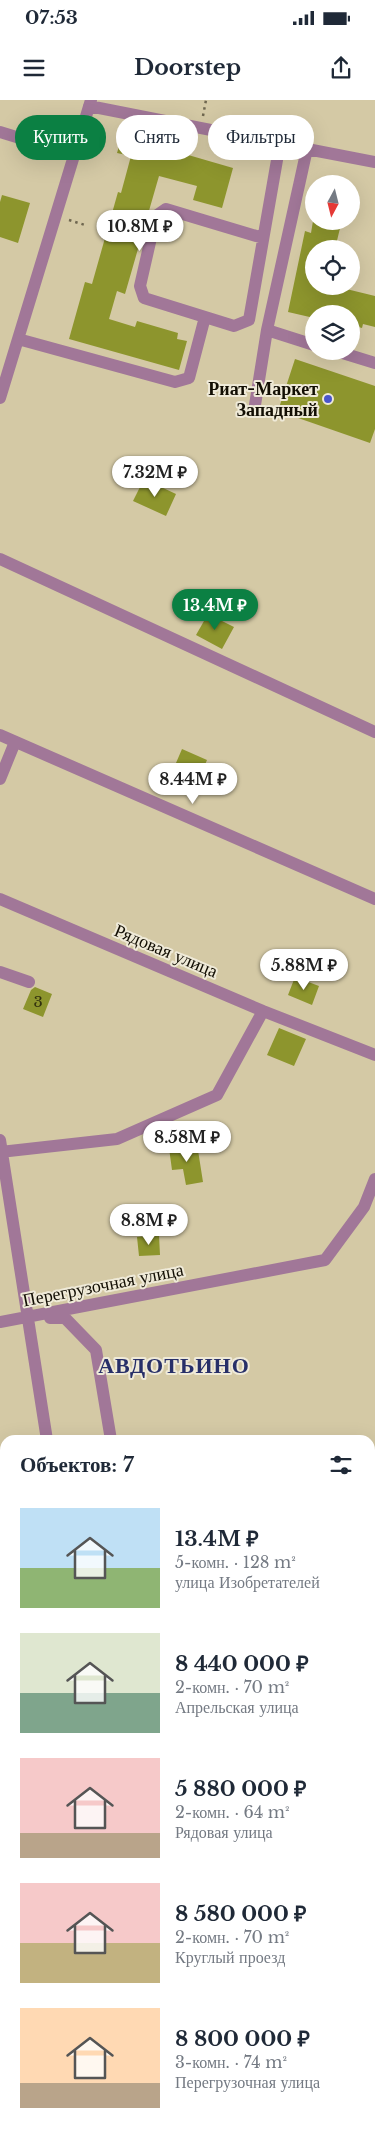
<!DOCTYPE html>
<html lang="ru">
<meta charset="utf-8">
<style>
:root{--surface:#fff;--page:#f6f6f7;--text:#1f2937;--muted:#747a83;--accent:#0b8043}
body{margin:0;font-family:"Libre Baskerville",serif;background:var(--page);color:var(--text);height:100vh;display:flex;flex-direction:column;font-size:19px;white-space:nowrap}
*{box-sizing:border-box;margin:0}
p{font-size:16px;color:var(--muted)}
.icon{flex:none;width:28px;height:28px;fill:none;stroke:currentColor;stroke-width:2;stroke-linecap:round;stroke-linejoin:round}
.map{position:relative;flex:1;overflow:hidden}
.drawer{position:absolute;left:0px;top:1335px;width:375px;height:696px;display:flex;flex-direction:column;background:var(--surface);border-radius:15px 15px 0 0;box-shadow:0 5px 20px #0002}
.drawer>*{flex:none}
.top-card{position:absolute;left:15px;top:15px;width:345px;height:45px;display:flex;gap:10px}
.needle{width:32px;rotate:187deg}
.tools{position:absolute;left:305px;top:75px;display:grid;gap:10px}
.tools a{display:grid;place-items:center;width:55px;height:55px;border-radius:50%;background:var(--surface);box-shadow:0 5px 20px #0002;font-size:25px}
.price{position:absolute;translate:-50% -42px;padding:0 11px;border-radius:18px;background:#fff;color:#222;font-size:16px;line-height:32px;filter:drop-shadow(0 1px 2px #0008)}
.price::after{content:'';position:absolute;left:50%;top:30px;width:15px;height:11px;margin-left:-8px;background:inherit;clip-path:polygon(0 0,100% 0,50% 100%)}
.price.on{background:var(--accent);color:#fff}
ul{padding:0;list-style:none}
li{display:flex;align-items:center;gap:15px;height:125px;padding:0 20px}
li span{display:grid;place-items:center;flex:none;width:140px;height:100px;border-radius:0px;color:#555}
li>.icon{margin-inline-start:auto}
span .icon{width:60px;height:60px;fill:#fffc;stroke-width:1}
li b{font-size:21px}
h2{display:flex;justify-content:space-between;align-items:center;height:60px;padding:0 20px;font-size:21px}
.pill{padding:0 18px;border-radius:22px;background:var(--surface);box-shadow:0 5px 20px #0002;font-size:18px;line-height:45px}
.pill.on{background:var(--accent);color:#fff}
.status{display:flex;justify-content:space-between;align-items:center;height:35px;padding:0 25px;background:var(--surface);direction:ltr}
.status svg{height:14px;fill:currentColor}
header{display:flex;justify-content:space-between;align-items:center;height:65px;padding:0 20px;background:var(--surface);font-size:22px;font-weight:700}
.map>svg:first-child{display:block}
</style>
<div class="status"><b>07:53</b><svg viewBox="0 0 49 12"><path d="M0 12V9h3v3zM5 12V6h3v6zM10 12V3h3v9zM15 12V0h3v12zM26 1h20v11H26zM47 4h2v5h-2z"/></svg></div>
<header><svg class="icon" aria-label="menu" viewBox="0 0 24 24"><path d="M4 6h16M4 12h16M4 18h16"/></svg>Doorstep<svg class="icon" aria-label="share" viewBox="0 0 24 24"><path d="M12 15V3M7 8l5-5 5 5M5 13v7h14v-7"/></svg></header>
<div class="map">
<svg width="375" height="2031" viewBox="0 0 375 2031">
<rect width="100%" height="100%" fill="#d4c9a5"/>
<path fill="#8d952d" d="M 140,41 L 233,68 L 222,108 L 193,100 L 197,86 L 159,76 L 125,194 L 117,191 L 109,219 L 135,227 L 137,221 L 178,233 L 177,239 L 187,241 L 179,270 L 69,239 L 85,182 L 92,184 L 118,92 L 121,93 L 131,56 L 117,53 L 120,43 L 138,46 Z
M 2,95 L 30,103 L 18,143 L 0,137 L 0,102 Z
M 313,121 L 329,121 L 341,124 L 335,149 L 314,149 L 314,186 L 334,186 L 375,196 L 375,227 L 363,224 L 362,228 L 351,225 L 351,214 L 314,214 L 314,218 L 288,212 L 305,131 L 311,133 Z
M 295,259 L 375,286 L 375,329 L 370,343 L 278,311 Z
M 144,379 L 176,394 L 166,416 L 133,401 Z
M 208,514 L 234,527 L 222,549 L 196,535 Z
M 182,649 L 207,660 L 195,688 L 170,677 Z
M 295,877 L 319,886 L 312,905 L 288,895 Z
M 35,887 L 52,894 L 43,917 L 23,909 L 31,890 Z
M 279,928 L 306,939 L 294,966 L 267,955 Z
M 197,1044 L 203,1082 L 186,1085 L 183,1069 L 172,1070 L 169,1048 Z
M 159,1135 L 160,1155 L 139,1156 L 137,1137 Z"/>
<g fill="none" stroke-linecap="round" stroke-linejoin="round">
<path stroke="#6f6750" stroke-width="2.5" stroke-dasharray="2.5 4" stroke-linecap="butt" d="M 203,16 L 206,0
M 69,120 L 85,125"/>
<path stroke="#a17798" stroke-width="12" d="M 89,6 L 307,49 L 267,230 L 255,305
M 0,32 L 75,55
M 307,49 L 375,62
M 263,138 L 166,109 L 156,116 L 140,186 L 144,198 L 234,226 L 249,220 L 280,43
M 267,230 L 314,245
M 18,239 L 175,282 L 189,278 L 205,217
M 336,251 L 375,263
M 0,298 L 91,0
M 0,459 L 375,632
M 0,635 L 375,799
M 0,679 L 15,642
M 0,799 L 263,911 L 375,955
M 0,872 L 29,882
M 0,1040 L 47,1340
M 0,1052 L 117,1039 L 217,995 L 263,911
M 50,1218 L 65,1218 L 96,1250 L 111,1340
M 0,1222 L 325,1160 L 364,1107 L 375,1079
M 370,1721 L 375,1720
M 0,1790 L 5,1789
M 0,1968 L 5,1996
M 10,2026 L 11,2031
M 152,2026 L 153,2031
M 292,2026 L 293,2031"/>
</g>
<circle fill="#4a56cb" stroke="#efead8" stroke-width="2" cx="328" cy="299" r="5"/>
<g text-anchor="middle" stroke-width="4" stroke-linejoin="round" paint-order="stroke">
<g font-size="15" fill="#31300e">
<text x="38" y="907">3</text>
</g>
<g font-size="18" font-weight="bold" fill="#120e03" stroke="#efead8" text-anchor="end">
<text x="318" y="295">Риат-Маркет<tspan x="318" dy="21">Западный</tspan></text>
</g>
<g font-size="18" fill="#120e03" stroke="#efead8">
<text transform="translate(166 851) rotate(23)" y="6">Рядовая улица</text>
<text transform="translate(103 1185) rotate(-11)" y="6">Перегрузочная улица</text>
</g>
<g font-size="22" font-weight="bold" letter-spacing="1" fill="#272f68" stroke="#efead8">
<text x="174" y="1273">АВДОТЬИНО</text>
</g>
</g>
</svg>
<div class="tools">
<a><svg class="needle" viewBox="-14 -14 28 28"><path d="M0-13l5 13h-10z" fill="#e53935"/><path d="M0 13l5-13h-10z" fill="#747a83"/></svg></a>
<a><svg class="icon" aria-label="locate" viewBox="0 0 24 24"><circle cx="12" cy="12" r="6"/><path d="M12 2v4M12 18v4M2 12h4M18 12h4"/></svg></a>
<a><svg class="icon" aria-label="layers" viewBox="0 0 24 24"><path d="M12 4l9 5-9 5-9-5zM3 14l9 5 9-5"/></svg></a>
</div>
<b class="price" style="left:140px;top:152px">10.8M ₽</b>
<b class="price" style="left:155px;top:398px">7.32M ₽</b>
<b class="price on" style="left:215px;top:531px">13.4M ₽</b>
<b class="price" style="left:193px;top:705px">8.44M ₽</b>
<b class="price" style="left:304px;top:891px">5.88M ₽</b>
<b class="price" style="left:187px;top:1063px">8.58M ₽</b>
<b class="price" style="left:149px;top:1146px">8.8M ₽</b>
<div class="top-card">
<a class="pill on">Купить</a>
<a class="pill">Снять</a>
<a class="pill">Фильтры</a>
</div>
<section class="drawer">
<h2>Объектов: 7<svg class="icon" aria-label="filters" viewBox="0 0 24 24"><path d="M4 7h16M4 17h16"/><circle cx="9" cy="7" r="2"/><circle cx="15" cy="17" r="2"/></svg></h2>
<ul>
<li><span style="background:linear-gradient(#bfe0f5 60%,#8fb573 0)"><svg class="icon" aria-label="home" viewBox="0 0 24 24"><path d="M3 11l9-7 9 7M6 9v11h12V9"/></svg></span><div><b>13.4M ₽</b><p>5-комн. · 128 m²</p><p>улица Изобретателей</p></div></li>
<li><span style="background:linear-gradient(#dfe7d0 60%,#7fa58c 0)"><svg class="icon" aria-label="home" viewBox="0 0 24 24"><path d="M3 11l9-7 9 7M6 9v11h12V9"/></svg></span><div><b>8 440 000 ₽</b><p>2-комн. · 70 m²</p><p>Апрельская улица</p></div></li>
<li><span style="background:linear-gradient(#f6c9c9 75%,#b9a48a 0)"><svg class="icon" aria-label="home" viewBox="0 0 24 24"><path d="M3 11l9-7 9 7M6 9v11h12V9"/></svg></span><div><b>5 880 000 ₽</b><p>2-комн. · 64 m²</p><p>Рядовая улица</p></div></li>
<li><span style="background:linear-gradient(#f6c9c9 60%,#c2b280 0)"><svg class="icon" aria-label="home" viewBox="0 0 24 24"><path d="M3 11l9-7 9 7M6 9v11h12V9"/></svg></span><div><b>8 580 000 ₽</b><p>2-комн. · 70 m²</p><p>Круглый проезд</p></div></li>
<li><span style="background:linear-gradient(#ffd9b3 75%,#b9a48a 0)"><svg class="icon" aria-label="home" viewBox="0 0 24 24"><path d="M3 11l9-7 9 7M6 9v11h12V9"/></svg></span><div><b>8 800 000 ₽</b><p>3-комн. · 74 m²</p><p>Перегрузочная улица</p></div></li>
</ul>
</section>
</div>
